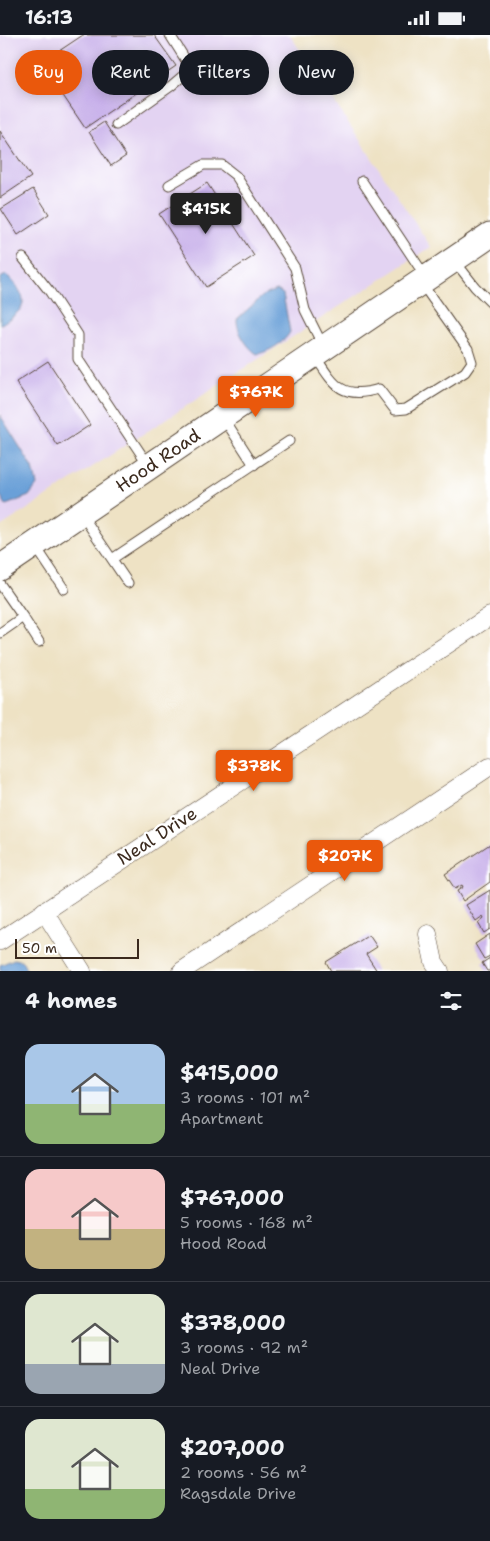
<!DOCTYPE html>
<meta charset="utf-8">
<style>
:root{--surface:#171b24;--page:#20242c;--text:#f1f3f6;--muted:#9ea1a6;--line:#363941;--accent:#ea580c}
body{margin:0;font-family:"Shantell Sans",sans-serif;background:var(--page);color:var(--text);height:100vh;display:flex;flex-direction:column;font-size:19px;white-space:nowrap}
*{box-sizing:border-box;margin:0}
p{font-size:16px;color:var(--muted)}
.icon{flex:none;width:28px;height:28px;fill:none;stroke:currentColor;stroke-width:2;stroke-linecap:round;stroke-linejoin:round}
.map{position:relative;height:936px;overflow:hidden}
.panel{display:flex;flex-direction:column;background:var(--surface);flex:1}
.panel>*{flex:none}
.top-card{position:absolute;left:15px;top:15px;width:460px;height:45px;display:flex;gap:10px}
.scale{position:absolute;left:15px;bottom:12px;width:124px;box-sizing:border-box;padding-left:5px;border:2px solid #3b2a1e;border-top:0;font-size:14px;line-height:18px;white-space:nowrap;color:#3b2a1e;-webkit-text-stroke:4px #fff;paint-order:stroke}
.price{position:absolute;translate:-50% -42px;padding:0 11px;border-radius:5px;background:var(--accent);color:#fff;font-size:16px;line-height:32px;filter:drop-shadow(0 1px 2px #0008)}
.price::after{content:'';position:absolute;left:50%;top:30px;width:15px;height:11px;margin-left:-8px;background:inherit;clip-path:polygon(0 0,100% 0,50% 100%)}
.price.selected{background:#222;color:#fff}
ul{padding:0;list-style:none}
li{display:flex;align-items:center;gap:15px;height:125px;padding:0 25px}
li+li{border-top:1px solid var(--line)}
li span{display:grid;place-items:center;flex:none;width:140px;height:100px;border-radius:15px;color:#555}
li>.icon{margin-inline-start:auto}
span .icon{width:60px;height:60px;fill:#fffc;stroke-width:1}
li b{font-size:21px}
h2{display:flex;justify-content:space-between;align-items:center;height:60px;padding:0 25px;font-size:21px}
.chip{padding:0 18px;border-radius:22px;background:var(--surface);box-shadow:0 2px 12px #0003;font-size:18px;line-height:45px}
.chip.selected{background:var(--accent);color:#fff}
.status{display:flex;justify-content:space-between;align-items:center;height:35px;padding:0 25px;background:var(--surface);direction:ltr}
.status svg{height:14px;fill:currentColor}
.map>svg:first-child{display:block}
</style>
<div class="status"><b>16:13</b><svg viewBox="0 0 49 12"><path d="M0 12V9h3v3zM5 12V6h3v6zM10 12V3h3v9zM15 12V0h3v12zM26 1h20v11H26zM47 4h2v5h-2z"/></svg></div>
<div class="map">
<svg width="490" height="936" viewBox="0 0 490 936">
<rect width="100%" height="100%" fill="#fff"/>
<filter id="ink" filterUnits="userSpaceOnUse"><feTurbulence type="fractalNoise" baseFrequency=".02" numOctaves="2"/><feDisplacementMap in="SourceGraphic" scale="10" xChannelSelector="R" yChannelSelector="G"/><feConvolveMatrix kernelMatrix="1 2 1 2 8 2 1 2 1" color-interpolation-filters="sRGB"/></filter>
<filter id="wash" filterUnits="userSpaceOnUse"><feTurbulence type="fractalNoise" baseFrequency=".0096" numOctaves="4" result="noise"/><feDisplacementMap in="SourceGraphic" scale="20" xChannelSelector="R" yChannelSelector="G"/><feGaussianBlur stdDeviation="1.12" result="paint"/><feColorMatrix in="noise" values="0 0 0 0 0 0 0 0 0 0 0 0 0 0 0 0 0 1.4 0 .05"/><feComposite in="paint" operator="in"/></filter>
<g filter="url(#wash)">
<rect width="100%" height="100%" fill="#eee2c4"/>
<path fill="#e3d3f2" d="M 0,0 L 290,0 L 431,212 L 0,492 Z"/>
<path fill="#6ba0d8" stroke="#53657b" d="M 6,240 C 12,244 15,249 19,255 C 31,273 14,280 0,290 L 0,243 Z
M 277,255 L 283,259 L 290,297 C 285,307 269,317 257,319 C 247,313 236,295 237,284 L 265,259 Z
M 0,380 L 33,433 L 37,450 L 29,461 L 6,470 L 0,460 Z
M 14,924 L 22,926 L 27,936 L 0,936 L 0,930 Z"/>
<g id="blocks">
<path fill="#c8b0ea" d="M 83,0 L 154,0 L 176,31 L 85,93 L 41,28 Z
M 104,87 L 126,121 L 111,131 L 89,97 Z
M 0,96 L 31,142 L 0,163 Z
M 207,148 L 254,221 L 206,252 L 159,179 Z
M 33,154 L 49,179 L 18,200 L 1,174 Z
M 48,326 L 90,390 L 58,411 L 16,347 Z
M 490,809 L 490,847 L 463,866 L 457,856 L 463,852 L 462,850 L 455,854 L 445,839 Z
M 490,855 L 490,894 L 484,898 L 478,888 L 484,883 L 483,881 L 476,886 L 466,870 Z
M 490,899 L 490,921 L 484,924 L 475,909 Z
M 369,900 L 377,912 L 366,919 L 377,936 L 331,936 L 326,927 Z
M 490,923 L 490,936 L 487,936 L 482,928 Z"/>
</g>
</g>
<g filter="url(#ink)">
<use href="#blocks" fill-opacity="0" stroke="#564637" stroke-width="1"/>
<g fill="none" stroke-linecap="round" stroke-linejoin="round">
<g stroke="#564637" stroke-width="11">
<path id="lane" d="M 116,90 L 171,51 L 185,39 L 187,27 L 170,0
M 362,146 L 425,241
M 169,150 L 203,130 L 222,130 L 236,141 L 295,233 L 305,275 L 323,311
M 23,223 L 50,257 L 78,300 L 78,324 L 149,431
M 454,225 L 475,252 L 490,267
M 315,321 C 334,350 341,365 379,354 L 395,375 L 406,374 L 465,337 L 472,327 L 468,314 L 422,249
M 223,382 L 254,430
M 82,480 L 128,548
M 36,512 L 64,554
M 112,524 L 289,406
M 0,549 L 23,582 L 0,598
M 23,582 L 39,607"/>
</g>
<g stroke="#564637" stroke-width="19">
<path id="street" d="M 44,876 L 82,936
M 428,899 L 434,927 L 440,936
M 0,906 L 490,581
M 182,936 L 490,731"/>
</g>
<g stroke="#564637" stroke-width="27">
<g id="secondary">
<path id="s1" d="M 0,533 L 490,200"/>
</g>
</g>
<use href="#lane" stroke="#fff" stroke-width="9"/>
<use href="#street" stroke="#fff" stroke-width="18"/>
<use href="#secondary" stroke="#fff" stroke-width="25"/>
</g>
</g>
<g text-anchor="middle" stroke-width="4.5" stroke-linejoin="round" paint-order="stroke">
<g font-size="18" fill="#3b2a1e" stroke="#fff">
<text dy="6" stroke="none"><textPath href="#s1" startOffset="191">Hood Road</textPath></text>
<text transform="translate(157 801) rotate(-33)" y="6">Neal Drive</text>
</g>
</g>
</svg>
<div class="scale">50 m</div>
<b class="price selected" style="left:206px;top:200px">$415K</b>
<b class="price" style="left:256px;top:383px">$767K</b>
<b class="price" style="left:254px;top:757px">$378K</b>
<b class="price" style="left:345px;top:847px">$207K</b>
<div class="top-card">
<a class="chip selected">Buy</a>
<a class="chip">Rent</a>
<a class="chip">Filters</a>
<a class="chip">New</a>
</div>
</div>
<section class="panel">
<h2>4 homes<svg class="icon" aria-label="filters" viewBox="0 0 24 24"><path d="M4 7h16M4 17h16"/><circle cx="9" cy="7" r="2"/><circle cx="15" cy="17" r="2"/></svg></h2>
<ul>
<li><span style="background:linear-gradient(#a9c7e8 60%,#8fb573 0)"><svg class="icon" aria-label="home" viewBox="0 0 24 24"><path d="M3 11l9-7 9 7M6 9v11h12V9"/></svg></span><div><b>$415,000</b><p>3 rooms · 101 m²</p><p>Apartment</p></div></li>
<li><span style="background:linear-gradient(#f6c9c9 60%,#c2b280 0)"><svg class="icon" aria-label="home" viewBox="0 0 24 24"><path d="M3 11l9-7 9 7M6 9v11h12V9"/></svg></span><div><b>$767,000</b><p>5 rooms · 168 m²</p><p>Hood Road</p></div></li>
<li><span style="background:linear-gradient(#dfe7d0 70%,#9aa5b1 0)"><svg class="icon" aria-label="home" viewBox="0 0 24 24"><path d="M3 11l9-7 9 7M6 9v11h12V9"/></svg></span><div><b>$378,000</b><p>3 rooms · 92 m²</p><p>Neal Drive</p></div></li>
<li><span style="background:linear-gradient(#dfe7d0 70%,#8fb573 0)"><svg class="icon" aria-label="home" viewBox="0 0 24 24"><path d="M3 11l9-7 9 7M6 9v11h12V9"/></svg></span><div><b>$207,000</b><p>2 rooms · 56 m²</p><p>Ragsdale Drive</p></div></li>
</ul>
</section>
